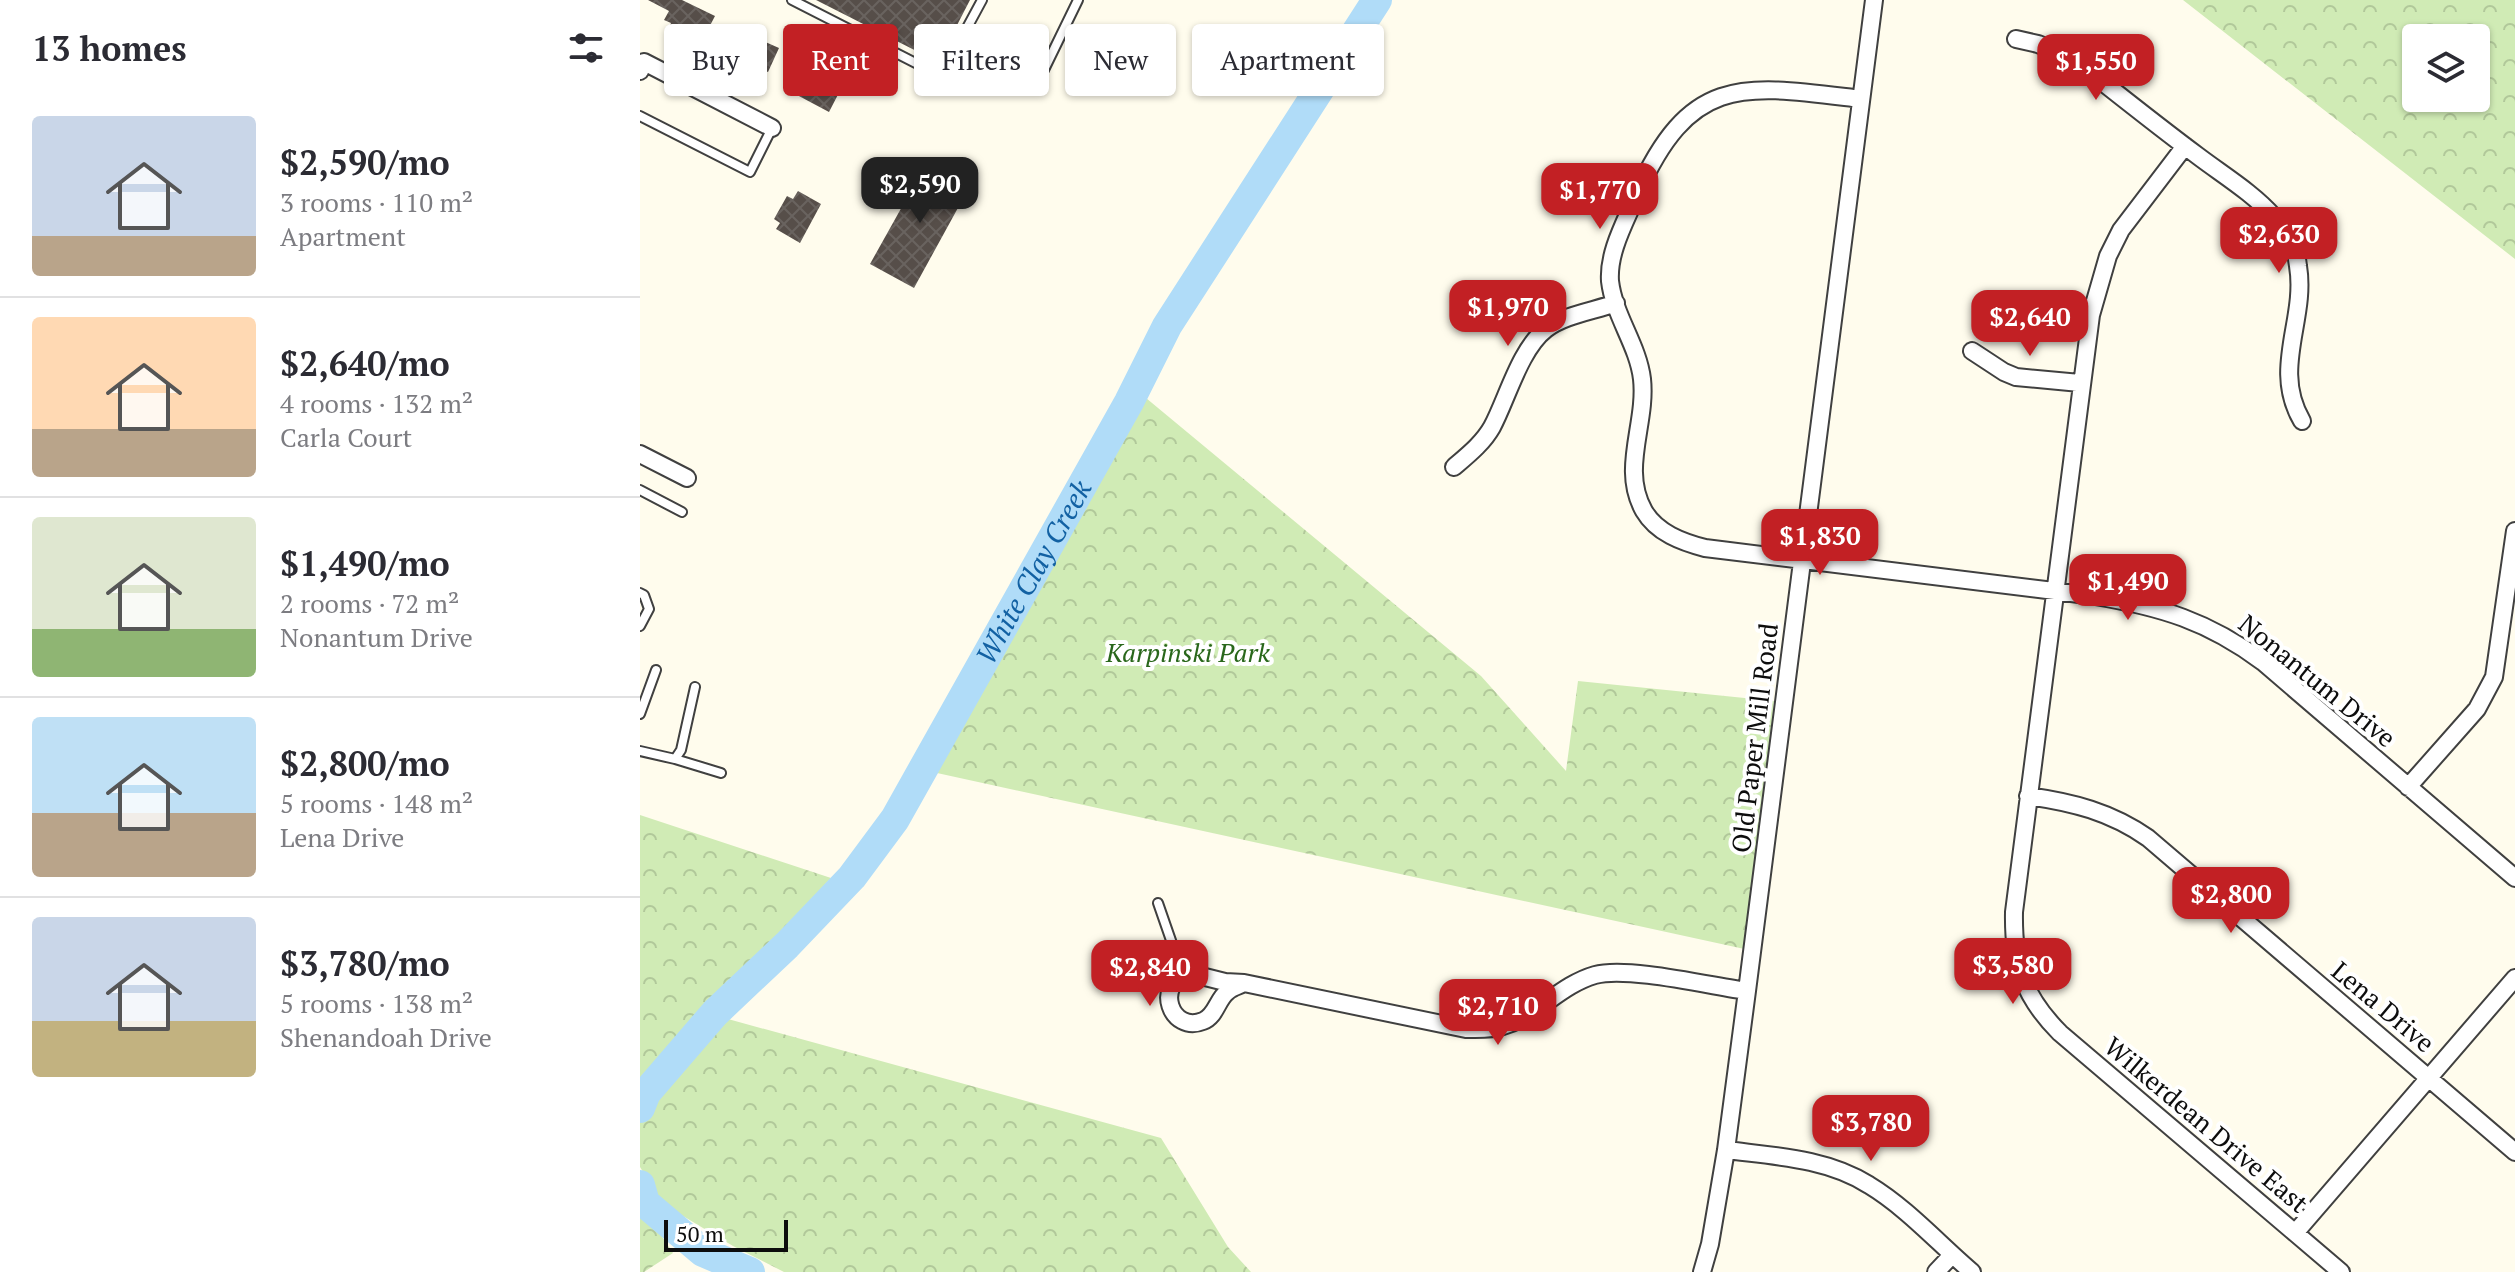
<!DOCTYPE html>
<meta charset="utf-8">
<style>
:root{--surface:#fff;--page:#f2f2f3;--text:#2b2b33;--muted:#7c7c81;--line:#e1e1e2;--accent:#c22024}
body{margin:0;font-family:"PT Serif",serif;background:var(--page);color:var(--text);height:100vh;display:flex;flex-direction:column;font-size:30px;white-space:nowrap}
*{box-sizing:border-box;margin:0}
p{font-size:26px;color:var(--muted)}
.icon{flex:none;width:44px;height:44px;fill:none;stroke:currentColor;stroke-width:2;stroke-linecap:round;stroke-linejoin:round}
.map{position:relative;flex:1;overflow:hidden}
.panel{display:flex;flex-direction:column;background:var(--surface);width:640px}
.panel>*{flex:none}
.hud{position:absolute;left:24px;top:24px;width:760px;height:72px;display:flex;gap:16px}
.tools{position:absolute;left:1762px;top:24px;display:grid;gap:16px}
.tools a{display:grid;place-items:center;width:88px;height:88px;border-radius:8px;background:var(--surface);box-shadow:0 2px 6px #0004;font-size:40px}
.scale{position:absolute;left:24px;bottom:20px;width:124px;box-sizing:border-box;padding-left:8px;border:4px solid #0d0d0d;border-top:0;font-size:22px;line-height:28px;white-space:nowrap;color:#0d0d0d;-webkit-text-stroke:6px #fff;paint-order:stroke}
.price{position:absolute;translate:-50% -68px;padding:0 18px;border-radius:16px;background:var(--accent);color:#fff;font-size:26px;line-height:52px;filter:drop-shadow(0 2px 4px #0008)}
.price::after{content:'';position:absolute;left:50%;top:48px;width:24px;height:18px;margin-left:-12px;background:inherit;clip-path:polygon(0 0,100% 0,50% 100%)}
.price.selected{background:#222;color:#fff}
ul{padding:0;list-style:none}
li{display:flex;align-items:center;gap:24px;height:200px;padding:0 32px}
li+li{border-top:2px solid var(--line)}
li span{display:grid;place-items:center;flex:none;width:224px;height:160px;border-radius:8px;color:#555}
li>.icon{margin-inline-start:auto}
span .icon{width:96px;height:96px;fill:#fffc;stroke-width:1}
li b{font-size:34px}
h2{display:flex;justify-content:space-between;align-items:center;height:96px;padding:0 32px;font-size:34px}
.chip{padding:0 28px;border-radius:8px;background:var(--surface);box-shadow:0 2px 6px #0004;font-size:28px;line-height:72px}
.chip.selected{background:var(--accent);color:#fff}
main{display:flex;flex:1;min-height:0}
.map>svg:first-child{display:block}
</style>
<main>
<section class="panel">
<h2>13 homes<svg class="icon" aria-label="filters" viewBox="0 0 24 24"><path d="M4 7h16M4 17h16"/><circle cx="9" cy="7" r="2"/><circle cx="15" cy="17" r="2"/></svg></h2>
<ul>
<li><span style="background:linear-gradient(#c9d6e8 75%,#b9a48a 0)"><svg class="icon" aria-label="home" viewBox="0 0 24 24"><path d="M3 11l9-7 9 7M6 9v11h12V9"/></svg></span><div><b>$2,590/mo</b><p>3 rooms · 110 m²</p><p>Apartment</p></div></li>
<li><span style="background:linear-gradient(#ffd9b3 70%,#b9a48a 0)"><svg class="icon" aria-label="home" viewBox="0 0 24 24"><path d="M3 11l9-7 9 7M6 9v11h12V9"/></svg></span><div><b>$2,640/mo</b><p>4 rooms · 132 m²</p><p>Carla Court</p></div></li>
<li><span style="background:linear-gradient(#dfe7d0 70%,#8fb573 0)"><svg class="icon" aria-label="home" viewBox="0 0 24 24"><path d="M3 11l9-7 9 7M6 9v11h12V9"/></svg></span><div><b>$1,490/mo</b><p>2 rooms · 72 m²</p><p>Nonantum Drive</p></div></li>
<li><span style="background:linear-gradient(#bfe0f5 60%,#b9a48a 0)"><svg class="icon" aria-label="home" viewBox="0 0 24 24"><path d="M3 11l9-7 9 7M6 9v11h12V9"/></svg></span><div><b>$2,800/mo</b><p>5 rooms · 148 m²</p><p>Lena Drive</p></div></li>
<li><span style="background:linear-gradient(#c9d6e8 65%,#c2b280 0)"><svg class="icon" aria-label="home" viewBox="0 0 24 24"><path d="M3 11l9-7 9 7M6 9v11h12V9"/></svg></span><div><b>$3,780/mo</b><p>5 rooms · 138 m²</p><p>Shenandoah Drive</p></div></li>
</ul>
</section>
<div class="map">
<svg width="1875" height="1272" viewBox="0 0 1875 1272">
<defs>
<pattern id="park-crowns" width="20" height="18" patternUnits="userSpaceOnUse" patternTransform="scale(2)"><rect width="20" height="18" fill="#d0ebb5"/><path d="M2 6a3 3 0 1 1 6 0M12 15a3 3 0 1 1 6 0" fill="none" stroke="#b1c89a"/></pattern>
<pattern id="building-cross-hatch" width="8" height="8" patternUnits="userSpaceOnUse" patternTransform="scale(2)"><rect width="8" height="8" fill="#564e49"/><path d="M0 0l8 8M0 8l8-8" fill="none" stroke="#69635f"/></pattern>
</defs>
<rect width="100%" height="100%" fill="#fffced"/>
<path fill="url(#park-crowns)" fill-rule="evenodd" d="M 1543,0 L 1875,0 L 1875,259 ZM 1776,38 L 1836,38 L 1836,98 L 1776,98 Z
M 506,398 L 841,676 L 926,771 L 938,681 L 1134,701 L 1109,950 L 297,773 L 384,598 L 411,551 L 456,488 L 497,410 Z
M 0,815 L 191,878 L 71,1007 L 0,1089 Z
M 88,1019 L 521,1138 L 588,1247 L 611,1272 L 144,1272 L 93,1246 L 23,1204 L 0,1167 L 0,1112 Z
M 0,1204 L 33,1253 L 4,1272 L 0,1272 Z"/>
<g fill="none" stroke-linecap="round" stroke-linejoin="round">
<g stroke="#b0dcf8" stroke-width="30">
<path id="s1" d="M 0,1108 L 6,1093 L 75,1013 L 147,945 L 212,877 L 255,819 L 489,402 L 527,326 L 737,0"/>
<path d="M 0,1185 L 5,1203 L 63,1252 L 110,1272"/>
</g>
</g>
<path fill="url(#building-cross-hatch)" d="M 8,0 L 42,0 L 75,16 L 62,41 L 55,38 L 53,42 L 28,30 L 31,23 L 24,20 L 29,11 Z
M 176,0 L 330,0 L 298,62 Z
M 96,29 L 139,48 L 128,72 L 119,69 L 117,75 L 92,63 L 95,58 L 87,54 Z
M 168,59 L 182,66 L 180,71 L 204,83 L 189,112 L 157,95 L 159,90 L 151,86 L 162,64 L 165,66 Z
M 287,162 L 330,186 L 274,288 L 230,264 Z
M 158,191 L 181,204 L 160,243 L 136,229 L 140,223 L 134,219 L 147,196 L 153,199 Z"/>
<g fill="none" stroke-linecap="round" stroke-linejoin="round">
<g stroke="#404040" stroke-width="12">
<path id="lane" d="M 152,0 L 301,76 L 367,60 L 378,62 L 400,78 L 438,0
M 301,76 L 342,0
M 0,116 L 110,172 L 132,128
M 0,490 L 42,512
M 0,593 L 4,595 L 9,609 L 0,626
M 0,714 L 16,670
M 0,751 L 35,759 L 41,750 L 55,687
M 35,759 L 81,773
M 518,903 L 543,975"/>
</g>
<g stroke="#404040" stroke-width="20">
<path id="street" d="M 1376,39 L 1398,44 L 1432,58 C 1474,91 1515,124 1558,156 C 1583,175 1613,193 1634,217 C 1647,230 1656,247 1658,266 C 1667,320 1631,368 1662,421
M 0,71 L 4,62 L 132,128
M 1221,99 C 1105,85 1051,72 997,194 C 986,221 968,251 970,281 C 974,316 998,345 1002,379 C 1007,424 980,469 1004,511 C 1017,533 1042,542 1065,548 L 1455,596 C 1521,607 1568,621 1623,662 L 1875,878
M 1545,146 L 1481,230 L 1468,256 L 1451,315 L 1374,912 C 1373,964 1383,996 1420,1033 L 1701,1272
M 1332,351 L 1364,372 L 1376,377 L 1440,383
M 0,454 L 47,478
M 814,467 C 828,455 843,443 852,427 C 867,399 880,349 906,329 C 924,315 954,311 976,303
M 1768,787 L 1837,709 L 1854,677 L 1875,531
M 1388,796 C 1432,802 1471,812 1508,838 L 1875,1152
M 604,983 C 599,986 592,987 587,992 C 577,1000 576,1016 563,1021 C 531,1034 513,984 549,973 L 585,982 L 604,983 L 826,1029 C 838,1029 851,1030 863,1026 C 897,1016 920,985 955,975 C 987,966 1071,986 1107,991
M 1086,1150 C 1133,1156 1187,1158 1229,1185 C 1267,1208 1298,1243 1332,1272
M 1655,1233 L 1875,978
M 1062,1272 L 1070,1244 L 1086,1150 L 1107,991 L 1234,0
M 1296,1272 L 1312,1255"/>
</g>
<use href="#lane" stroke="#fff" stroke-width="8"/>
<use href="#street" stroke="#fff" stroke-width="16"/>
</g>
<g text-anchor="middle" stroke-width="8" stroke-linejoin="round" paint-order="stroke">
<g font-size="26" font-style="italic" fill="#29671b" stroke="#fff">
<text x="548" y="662">Karpinski Park</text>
</g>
<g font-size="26" fill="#0d0d0d" stroke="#fff">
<text transform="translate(1677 681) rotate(39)" y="9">Nonantum Drive</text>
<text transform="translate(1115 738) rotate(-83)" y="9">Old Paper Mill Road</text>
<text transform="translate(1743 1007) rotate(40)" y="9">Lena Drive</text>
<text transform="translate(1566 1125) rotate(40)" y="9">Wilkerdean Drive East</text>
</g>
<g font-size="28" font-style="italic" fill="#1261a3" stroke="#fff">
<text dy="10" stroke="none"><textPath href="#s1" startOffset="670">White Clay Creek</textPath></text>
</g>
</g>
</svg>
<div class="tools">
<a><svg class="icon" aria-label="layers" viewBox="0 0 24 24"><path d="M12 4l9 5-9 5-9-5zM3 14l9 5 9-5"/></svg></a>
</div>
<div class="scale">50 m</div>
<b class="price" style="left:1456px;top:102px">$1,550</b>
<b class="price selected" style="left:280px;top:225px">$2,590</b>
<b class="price" style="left:960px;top:231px">$1,770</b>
<b class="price" style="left:1639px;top:275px">$2,630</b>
<b class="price" style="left:868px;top:348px">$1,970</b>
<b class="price" style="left:1390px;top:358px">$2,640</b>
<b class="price" style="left:1180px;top:577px">$1,830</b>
<b class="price" style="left:1488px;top:622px">$1,490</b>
<b class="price" style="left:1591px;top:935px">$2,800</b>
<b class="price" style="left:1373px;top:1006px">$3,580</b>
<b class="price" style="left:510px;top:1008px">$2,840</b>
<b class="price" style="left:858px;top:1047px">$2,710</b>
<b class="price" style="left:1231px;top:1163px">$3,780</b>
<div class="hud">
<a class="chip">Buy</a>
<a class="chip selected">Rent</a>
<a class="chip">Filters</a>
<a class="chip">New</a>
<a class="chip">Apartment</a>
</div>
</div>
</main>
